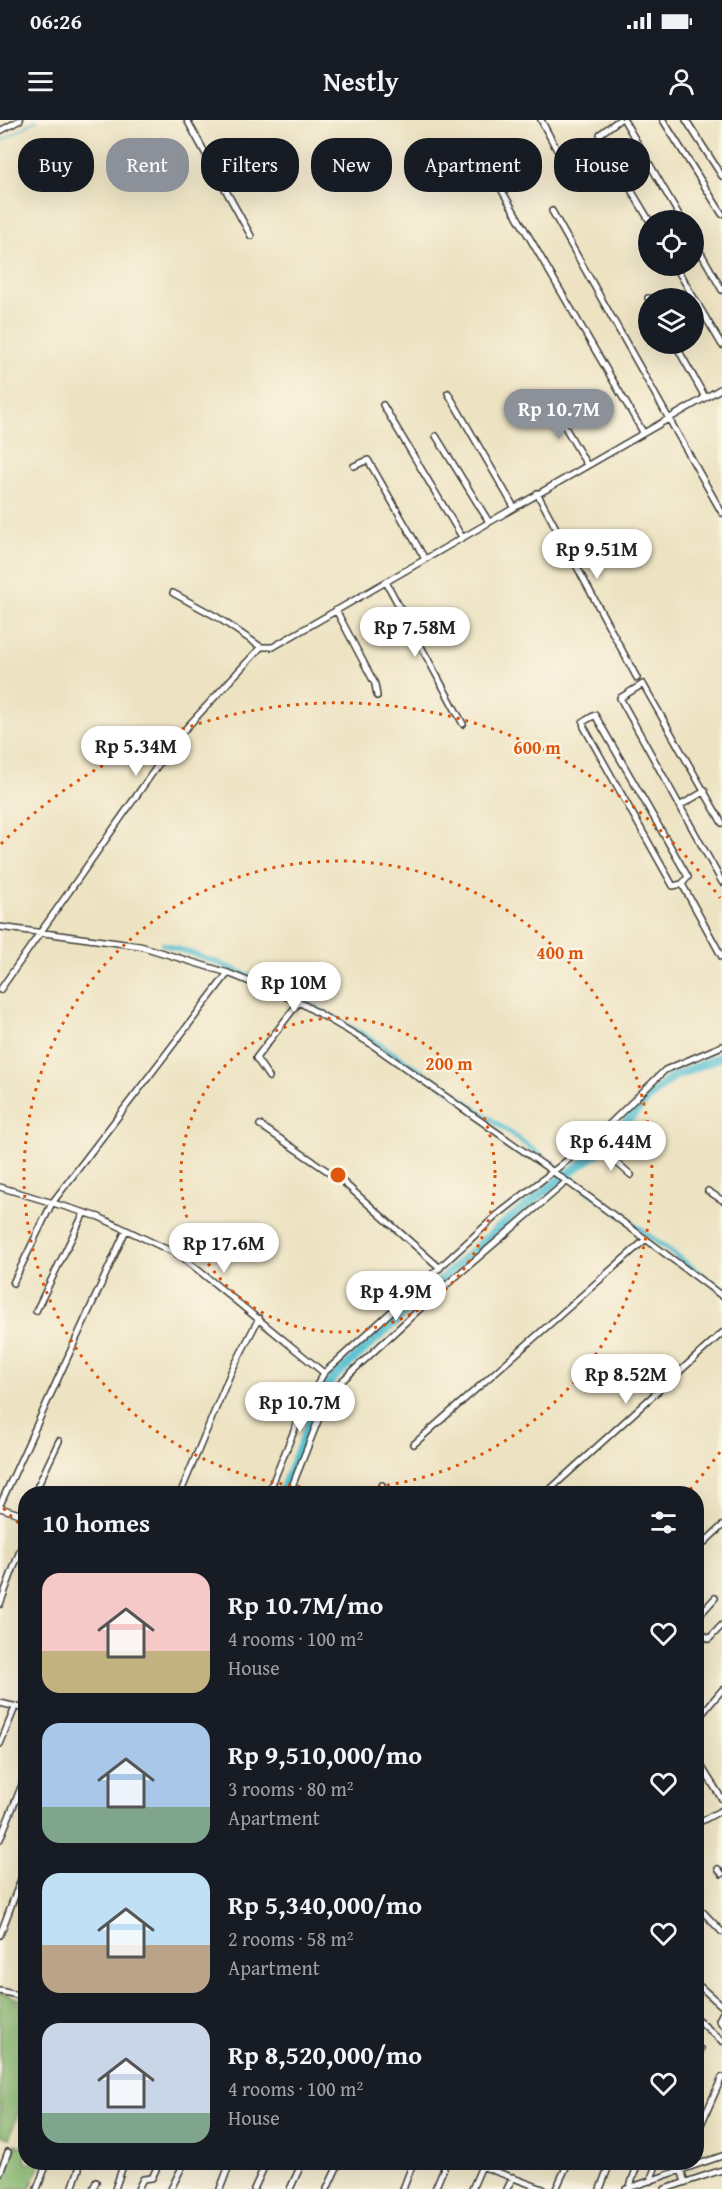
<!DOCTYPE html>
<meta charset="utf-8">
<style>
:root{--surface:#171b24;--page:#242831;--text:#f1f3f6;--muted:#9ea1a6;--accent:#8c9099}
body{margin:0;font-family:"Gentium Book Plus",serif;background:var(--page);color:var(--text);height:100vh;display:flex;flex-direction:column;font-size:22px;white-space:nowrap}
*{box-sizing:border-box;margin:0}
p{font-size:20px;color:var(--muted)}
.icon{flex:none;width:33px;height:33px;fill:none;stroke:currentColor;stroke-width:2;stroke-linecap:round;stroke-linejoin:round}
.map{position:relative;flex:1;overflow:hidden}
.panel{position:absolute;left:18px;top:1366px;width:686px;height:684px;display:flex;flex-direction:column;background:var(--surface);border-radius:24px;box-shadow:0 6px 24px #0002}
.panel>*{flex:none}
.banner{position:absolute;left:18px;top:18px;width:687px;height:54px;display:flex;gap:12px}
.controls{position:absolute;left:638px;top:90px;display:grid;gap:12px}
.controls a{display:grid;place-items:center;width:66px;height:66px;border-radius:50%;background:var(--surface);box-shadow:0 6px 24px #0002;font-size:30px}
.price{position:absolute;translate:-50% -51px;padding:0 14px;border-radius:21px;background:#fff;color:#222;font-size:20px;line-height:39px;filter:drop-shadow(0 2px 3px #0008)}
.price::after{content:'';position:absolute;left:50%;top:36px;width:18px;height:14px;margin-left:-9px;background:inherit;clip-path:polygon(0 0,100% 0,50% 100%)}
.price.current{background:var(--accent);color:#fff}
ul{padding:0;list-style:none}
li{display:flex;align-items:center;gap:18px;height:150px;padding:0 24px}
li span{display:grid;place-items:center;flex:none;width:168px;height:120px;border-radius:18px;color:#555}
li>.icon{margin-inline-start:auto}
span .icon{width:72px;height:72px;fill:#fffc;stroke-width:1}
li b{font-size:26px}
h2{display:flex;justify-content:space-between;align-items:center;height:72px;padding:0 24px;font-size:26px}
.tag{padding:0 21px;border-radius:24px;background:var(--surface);box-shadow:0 6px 24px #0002;font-size:21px;line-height:54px}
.tag.current{background:var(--accent);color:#fff}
.status{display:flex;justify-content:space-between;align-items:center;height:42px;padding:0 30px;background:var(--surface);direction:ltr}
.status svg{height:16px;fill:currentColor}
header{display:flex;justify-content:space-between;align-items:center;height:78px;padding:0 24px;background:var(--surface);font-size:27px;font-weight:700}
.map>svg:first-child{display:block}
</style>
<div class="status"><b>06:26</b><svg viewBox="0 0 49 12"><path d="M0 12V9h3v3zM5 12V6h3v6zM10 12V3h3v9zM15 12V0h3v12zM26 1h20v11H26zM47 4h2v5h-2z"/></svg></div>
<header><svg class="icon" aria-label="menu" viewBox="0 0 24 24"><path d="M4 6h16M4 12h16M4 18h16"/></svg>Nestly<svg class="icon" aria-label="person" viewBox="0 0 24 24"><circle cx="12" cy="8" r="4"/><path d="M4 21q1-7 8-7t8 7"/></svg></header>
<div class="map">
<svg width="722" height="2069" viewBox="0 0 722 2069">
<rect width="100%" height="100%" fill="#fcf5e5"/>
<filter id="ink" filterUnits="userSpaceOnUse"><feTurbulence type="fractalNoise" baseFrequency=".0167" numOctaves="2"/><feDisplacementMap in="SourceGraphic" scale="12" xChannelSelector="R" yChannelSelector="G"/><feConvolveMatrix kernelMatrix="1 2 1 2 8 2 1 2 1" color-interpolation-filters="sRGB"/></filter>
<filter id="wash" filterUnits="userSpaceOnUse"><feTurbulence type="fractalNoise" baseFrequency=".008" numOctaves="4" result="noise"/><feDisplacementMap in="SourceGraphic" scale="24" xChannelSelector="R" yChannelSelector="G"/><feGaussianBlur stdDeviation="1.35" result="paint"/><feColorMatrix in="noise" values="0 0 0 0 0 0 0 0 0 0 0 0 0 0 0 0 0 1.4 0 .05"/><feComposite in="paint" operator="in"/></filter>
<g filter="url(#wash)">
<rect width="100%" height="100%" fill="#ede3c3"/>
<path fill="#89b872" stroke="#526a47" stroke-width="1.5" d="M 0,1872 L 26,1882 L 25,1974 L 9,2018 L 0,2015 Z
M 16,2024 L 25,2028 L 26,2043 L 40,2043 L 30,2069 L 0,2069 Z"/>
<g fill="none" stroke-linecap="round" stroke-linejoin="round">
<path stroke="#57c1d2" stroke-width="1.5" d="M 0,22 L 37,0"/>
<path stroke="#57c1d2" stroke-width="5" d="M 163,824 C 295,864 402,935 513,1015 C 583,1066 652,1118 722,1170"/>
<path stroke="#57c1d2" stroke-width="9" d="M 281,1374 L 323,1271 L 334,1257 L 496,1110 L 559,1060 L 600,1031 L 648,978 L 673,957 L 722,936"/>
</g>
</g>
<g filter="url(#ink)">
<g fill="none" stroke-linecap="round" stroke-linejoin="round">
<g stroke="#3b3a35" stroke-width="8">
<path id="minor" d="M 187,0 L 251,116
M 541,0 L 557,30
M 619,0 L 600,14 L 600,18 L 649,100
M 624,0 L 682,100
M 663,0 L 722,94
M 686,0 L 722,56
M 0,11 L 20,0
M 501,69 L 643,312
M 552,91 L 722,393
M 693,119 L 722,170
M 675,146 L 722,225
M 648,178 L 649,178
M 675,224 L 705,277
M 448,273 L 514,387
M 551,283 L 587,345
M 383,285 L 462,417
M 436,316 L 489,402
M 354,346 L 368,340 L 425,439
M 537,373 L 637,558
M 386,462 L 463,604
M 173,473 L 217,497 L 261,527 L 273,527 L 722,268
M 336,490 L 375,564 L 377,576
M 681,685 L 705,671
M 722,703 L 643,564 L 620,578 L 722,762
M 682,764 L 673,766 L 584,607 L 583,602 L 595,595 L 688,757 L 682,764 L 722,837
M 0,807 L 140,826 L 228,853 L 299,882 L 368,922 L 589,1077 L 722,1176
M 0,870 L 177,618 L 261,527
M 269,957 L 256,938 L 299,882
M 260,1005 L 342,1061 L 440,1148
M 592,1021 L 631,1055
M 0,1067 L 99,1097 L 181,1136 L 324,1253
M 708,1071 L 722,1080
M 13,1163 L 52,1083 L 228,853
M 36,1191 L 84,1093
M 414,1324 L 646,1119
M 34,1374 L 59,1321
M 180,1374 L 231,1252 L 259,1198
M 268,1374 L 303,1289 L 324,1253 L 496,1096 L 592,1021 L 665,950 L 722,926
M 289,1374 L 329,1273 L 438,1172 L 566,1062
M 379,1374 L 382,1365
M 545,1374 L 722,1213
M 0,1385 L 126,1110
M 0,1388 L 26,1396
M 696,1430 L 722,1406
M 0,1484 L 26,1415
M 696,1499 L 715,1478
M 696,1509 L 709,1519 L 722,1505
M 0,1583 L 26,1589
M 696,1601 L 722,1570
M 0,1624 L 14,1590
M 696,1638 L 722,1679
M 696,1704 L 722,1690
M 0,1719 L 26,1655
M 718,1749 L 722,1754
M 703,1792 L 722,1812
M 0,1815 L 26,1746
M 696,1863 L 722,1886
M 0,1871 L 26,1877
M 722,1894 L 719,1900 L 722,1904
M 696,1898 L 722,1921
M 696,1943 L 701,1929
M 696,2016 L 722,1957
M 473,2043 L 543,2069
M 684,2043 L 681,2050 L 685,2062
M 0,2053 L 8,2032
M 650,2061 L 657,2043
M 37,2069 L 47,2043
M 72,2069 L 79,2049
M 93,2069 L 96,2062
M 115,2069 L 124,2043
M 138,2069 L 143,2059 L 152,2058 L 159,2043
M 171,2069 L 184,2043
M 220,2069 L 230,2043
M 254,2069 L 266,2043
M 290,2069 L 302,2043
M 327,2069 L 339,2043
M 403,2069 L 413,2043
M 435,2069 L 446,2043
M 472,2069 L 482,2046
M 507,2069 L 513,2057
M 556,2069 L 568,2043
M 600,2069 L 610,2043
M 626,2069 L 722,2036
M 629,2069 L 638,2043
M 665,2069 L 722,2050"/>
</g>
<use href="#minor" stroke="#fff" stroke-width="5"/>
</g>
</g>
<g fill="none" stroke="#de560d" stroke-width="3" stroke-dasharray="3 6">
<circle cx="338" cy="1055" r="157"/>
<circle cx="338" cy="1055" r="314"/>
<path d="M720 1332A472 472 0 0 1 686 1374M25 1409A472 472 0 0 1 1 1386M1 724A472 472 0 0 1 720 778"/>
</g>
<circle cx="338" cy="1055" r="9" fill="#de560d" stroke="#fcf5e5" stroke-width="3"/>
<g font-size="18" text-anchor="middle" font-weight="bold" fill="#de560d" stroke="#fcf5e5" stroke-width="4.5" stroke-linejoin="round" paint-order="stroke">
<text x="537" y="634">600 m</text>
<text x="560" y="839">400 m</text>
<text x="449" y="950">200 m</text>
</g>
</svg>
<div class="controls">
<a><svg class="icon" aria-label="locate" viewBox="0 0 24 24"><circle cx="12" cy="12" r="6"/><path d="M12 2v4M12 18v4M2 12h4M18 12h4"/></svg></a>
<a><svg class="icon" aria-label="layers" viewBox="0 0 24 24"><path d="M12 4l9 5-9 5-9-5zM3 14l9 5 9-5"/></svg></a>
</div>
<b class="price current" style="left:559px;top:320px">Rp 10.7M</b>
<b class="price" style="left:597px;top:460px">Rp 9.51M</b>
<b class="price" style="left:415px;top:538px">Rp 7.58M</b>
<b class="price" style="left:136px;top:657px">Rp 5.34M</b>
<b class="price" style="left:294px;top:893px">Rp 10M</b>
<b class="price" style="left:611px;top:1052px">Rp 6.44M</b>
<b class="price" style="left:224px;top:1154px">Rp 17.6M</b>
<b class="price" style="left:396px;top:1202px">Rp 4.9M</b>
<b class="price" style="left:626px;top:1285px">Rp 8.52M</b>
<b class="price" style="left:300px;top:1313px">Rp 10.7M</b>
<div class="banner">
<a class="tag">Buy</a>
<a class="tag current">Rent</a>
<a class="tag">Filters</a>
<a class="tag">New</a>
<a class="tag">Apartment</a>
<a class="tag">House</a>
</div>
<section class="panel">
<h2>10 homes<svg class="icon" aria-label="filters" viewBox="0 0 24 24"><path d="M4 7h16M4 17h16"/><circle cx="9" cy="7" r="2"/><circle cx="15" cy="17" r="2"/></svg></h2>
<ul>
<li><span style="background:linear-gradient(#f6c9c9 65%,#c2b280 0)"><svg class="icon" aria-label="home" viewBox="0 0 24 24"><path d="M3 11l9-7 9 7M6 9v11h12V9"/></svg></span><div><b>Rp 10.7M/mo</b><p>4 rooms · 100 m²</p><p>House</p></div><svg class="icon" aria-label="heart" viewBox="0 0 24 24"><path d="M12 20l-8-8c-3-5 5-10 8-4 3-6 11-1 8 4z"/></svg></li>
<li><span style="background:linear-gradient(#a9c7e8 70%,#7fa58c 0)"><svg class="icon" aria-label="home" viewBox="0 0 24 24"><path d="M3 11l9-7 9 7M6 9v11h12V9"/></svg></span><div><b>Rp 9,510,000/mo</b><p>3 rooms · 80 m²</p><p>Apartment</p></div><svg class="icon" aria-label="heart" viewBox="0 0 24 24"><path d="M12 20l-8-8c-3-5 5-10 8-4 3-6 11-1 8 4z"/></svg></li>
<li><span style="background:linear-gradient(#bfe0f5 60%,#b9a48a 0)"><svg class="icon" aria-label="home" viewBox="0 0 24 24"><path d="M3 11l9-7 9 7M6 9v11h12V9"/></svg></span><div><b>Rp 5,340,000/mo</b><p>2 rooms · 58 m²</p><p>Apartment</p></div><svg class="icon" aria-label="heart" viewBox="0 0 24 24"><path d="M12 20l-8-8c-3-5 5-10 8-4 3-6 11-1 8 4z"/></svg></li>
<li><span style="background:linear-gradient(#c9d6e8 75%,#7fa58c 0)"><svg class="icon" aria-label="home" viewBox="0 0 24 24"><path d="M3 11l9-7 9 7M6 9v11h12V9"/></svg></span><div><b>Rp 8,520,000/mo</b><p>4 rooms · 100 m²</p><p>House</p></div><svg class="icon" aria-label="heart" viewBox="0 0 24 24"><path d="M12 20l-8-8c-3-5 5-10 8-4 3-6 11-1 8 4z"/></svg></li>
</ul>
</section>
</div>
